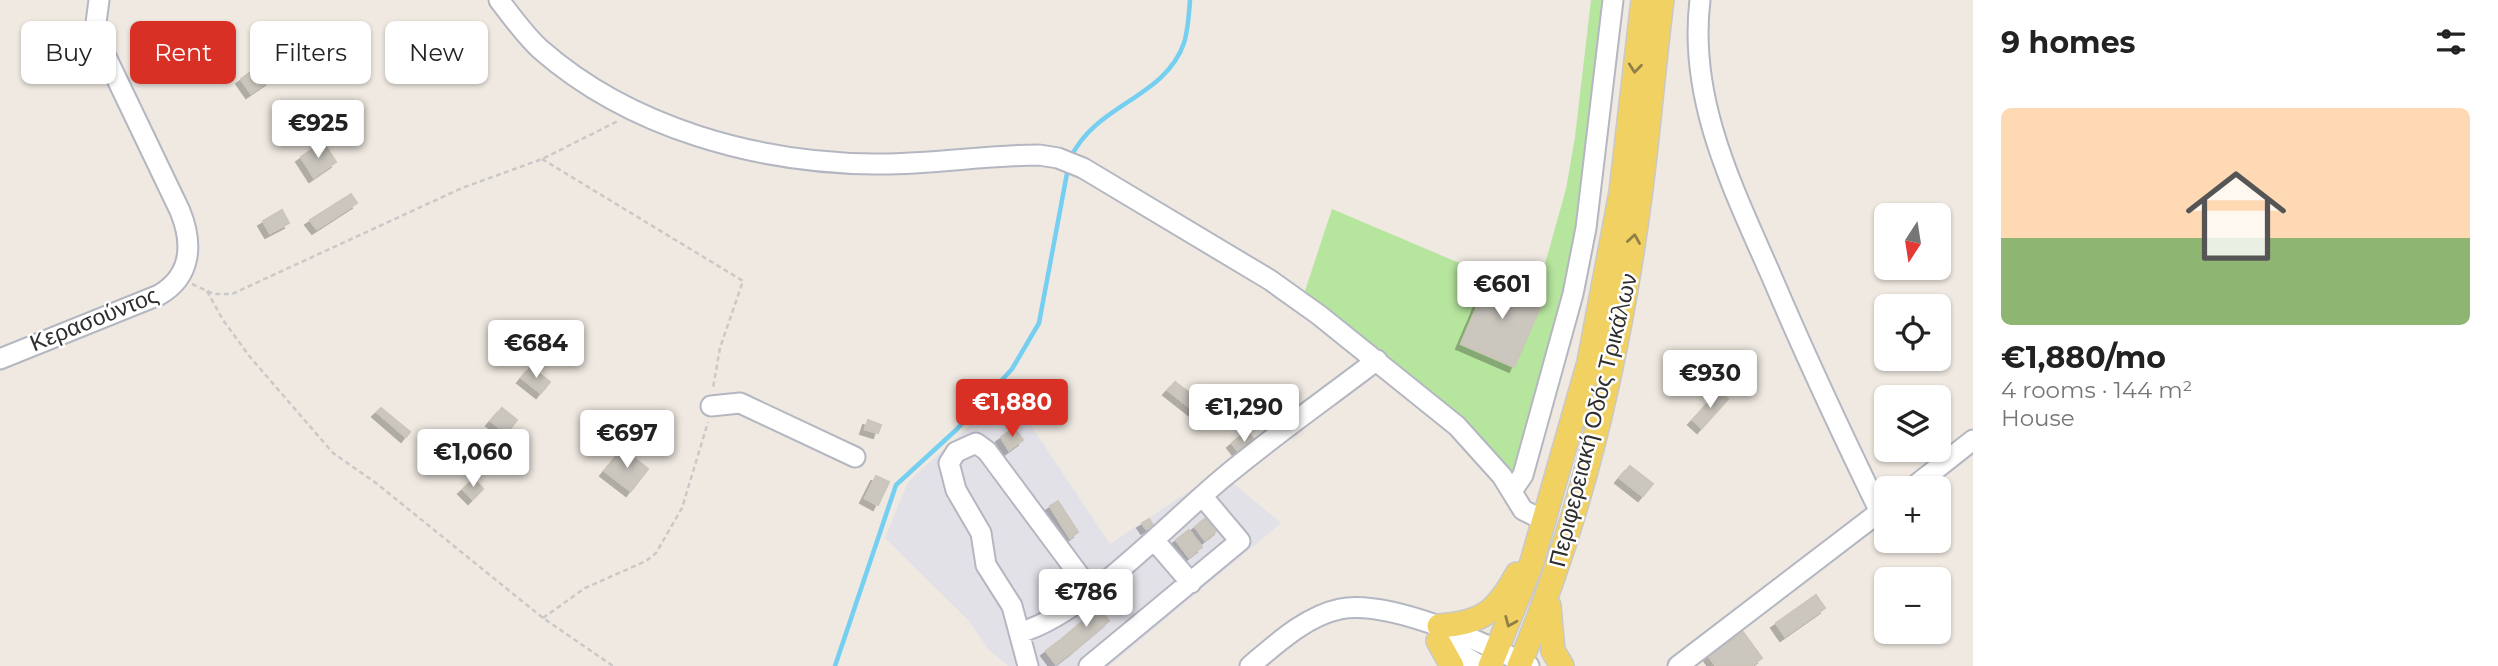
<!DOCTYPE html>
<meta charset="utf-8">
<style>
:root{--surface:#fff;--page:#f2f2f2;--text:#222;--muted:#767676;--line:#e0e0e0;--accent:#d93025}
body{margin:0;font-family:Montserrat,sans-serif;background:var(--page);color:var(--text);height:100vh;display:flex;flex-direction:column;font-size:26px;white-space:nowrap}
*{box-sizing:border-box;margin:0}
p{font-size:23px;color:var(--muted)}
.icon{flex:none;width:38px;height:38px;fill:none;stroke:currentColor;stroke-width:2;stroke-linecap:round;stroke-linejoin:round}
.map{position:relative;flex:1;overflow:hidden}
.side{display:flex;flex-direction:column;background:var(--surface);width:525px}
.side>*{flex:none}
.guide{position:absolute;left:21px;top:21px;width:665px;height:63px;display:flex;gap:14px}
.needle{width:46px;rotate:192deg}
.tools{position:absolute;left:1874px;top:203px;display:grid;gap:14px}
.tools a{display:grid;place-items:center;width:77px;height:77px;border-radius:10px;background:var(--surface);box-shadow:0 2px 5px #0004;font-size:35px}
.price{position:absolute;translate:-50% -60px;padding:0 16px;border-radius:7px;background:#fff;color:#222;font-size:23px;line-height:46px;filter:drop-shadow(0 2px 4px #0008)}
.price::after{content:'';position:absolute;left:50%;top:42px;width:21px;height:16px;margin-left:-10px;background:inherit;clip-path:polygon(0 0,100% 0,50% 100%)}
.price.active{background:var(--accent);color:#fff}
ul{padding:0;list-style:none}
li{display:grid;align-content:center;gap:14px;height:371px;padding:0 28px}
li+li{border-top:2px solid var(--line)}
li span{display:grid;place-items:center;height:217px;border-radius:10px;color:#555}
li>.icon{margin-inline-start:auto}
span .icon{width:126px;height:126px;fill:#fffc;stroke-width:1}
li b{font-size:30px}
h2{display:flex;justify-content:space-between;align-items:center;height:84px;padding:0 28px;font-size:30px}
.pill{padding:0 24px;border-radius:10px;background:var(--surface);box-shadow:0 2px 5px #0004;font-size:24px;line-height:63px}
.pill.active{background:var(--accent);color:#fff}
main{display:flex;flex:1;min-height:0}
.map>svg:first-child{display:block}
</style>
<main>
<div class="map">
<svg width="1973" height="666" viewBox="0 0 1973 666">
<defs>
<filter id="shadow"><feDropShadow dx="-5" dy="5" stdDeviation="0" flood-color="#0004"/></filter>
</defs>
<rect width="100%" height="100%" fill="#efe9e1"/>
<path fill="#e3e1e8" d="M 1008,391 L 1110,544 L 1219,471 L 1281,523 L 1109,666 L 1008,666 L 989,650 L 968,620 L 885,538 L 908,482 Z"/>
<path fill="#b6e59e" d="M 1591,0 L 1608,0 L 1581,227 L 1525,465 L 1510,477 C 1457,401 1377,349 1304,294 L 1332,209 L 1490,276 L 1461,344 L 1514,367 L 1544,299 L 1545,264 L 1566,189 L 1575,137 Z"/>
<g fill="none" stroke-linecap="round" stroke-linejoin="round">
<path stroke="#75cff0" stroke-width="4.5" d="M 1071,157 C 1096,104 1165,98 1184,43 C 1188,30 1189,14 1190,0
M 835,666 L 896,485 L 956,430 L 1012,369 L 1039,323 L 1068,168"/>
</g>
<path fill="#cbc7bf" stroke="#cbc5ba" stroke-width="2" filter="url(#shadow)" d="M 259,66 L 270,80 L 251,93 L 241,79 Z
M 323,142 L 336,162 L 314,177 L 301,157 Z
M 351,194 L 357,203 L 317,229 L 310,220 Z
M 282,210 L 289,223 L 270,233 L 263,221 Z
M 1490,276 L 1544,299 L 1514,367 L 1461,344 Z
M 531,367 L 550,382 L 541,393 L 522,378 Z
M 1175,382 L 1208,407 L 1201,416 L 1168,390 Z
M 1719,391 L 1728,399 L 1702,428 L 1693,420 Z
M 381,408 L 410,432 L 406,437 L 377,412 Z
M 502,408 L 517,420 L 507,433 L 491,421 Z
M 868,420 L 881,425 L 878,433 L 865,429 Z
M 1014,428 L 1023,440 L 1009,450 L 1001,437 Z
M 1247,431 L 1257,444 L 1242,456 L 1232,443 Z
M 623,449 L 648,469 L 631,491 L 605,471 Z
M 1630,466 L 1653,484 L 1643,496 L 1620,478 Z
M 876,476 L 889,482 L 878,505 L 865,498 Z
M 474,479 L 483,489 L 473,499 L 463,489 Z
M 1058,501 L 1078,532 L 1070,538 L 1050,506 Z
M 1208,516 L 1219,529 L 1205,540 L 1195,527 Z
M 1149,519 L 1153,525 L 1146,529 L 1142,523 Z
M 1189,530 L 1202,547 L 1189,557 L 1176,540 Z
M 1816,595 L 1825,608 L 1785,636 L 1776,623 Z
M 1098,608 L 1109,621 L 1073,651 L 1063,638 Z
M 1743,632 L 1762,658 L 1751,666 L 1716,666 L 1709,656 Z
M 1063,638 L 1073,651 L 1056,664 L 1046,651 Z"/>
<g fill="none" stroke-linecap="round" stroke-linejoin="round">
<g stroke="#b4b7c1" stroke-width="23">
<path id="minor" d="M 499,0 C 512,17 524,34 540,49 C 630,128 757,163 875,164 C 930,165 984,155 1039,155 L 1058,158 L 1083,168 L 1270,280 L 1319,315 L 1457,426 L 1502,476 L 1523,510 L 1545,521
M 1700,0 C 1688,99 1732,186 1771,275 C 1805,355 1842,434 1880,512
M 0,359 L 159,295 C 192,276 193,243 180,211 L 100,44 L 96,23 L 99,0
M 711,406 L 740,403 L 855,457
M 1912,488 L 1973,440
M 1512,491 L 1523,475 L 1573,294 L 1586,228 L 1613,0
M 1154,540 L 1191,583
M 1021,632 C 1083,615 1172,520 1224,477 C 1273,436 1326,399 1377,360
M 1437,640 L 1481,666
M 1028,666 L 1012,606 L 986,565 L 981,533 L 956,490 L 949,463 L 956,452 L 976,443 L 987,451 L 1091,591
M 1089,666 L 1240,541 L 1203,497
M 1250,666 C 1276,644 1306,616 1340,609 C 1388,599 1486,643 1529,666
M 1678,666 L 1886,507"/>
</g>
<g stroke="#c9c9c9" stroke-width="26">
<path id="major" d="M 1549,606 L 1553,651 L 1562,666
M 1439,626 C 1483,623 1497,611 1517,574
M 1438,641 L 1452,666
M 1490,666 L 1531,565 L 1589,362 L 1621,192 L 1643,0
M 1519,666 C 1580,522 1617,366 1638,211 C 1648,141 1653,70 1662,0"/>
</g>
<path stroke="#c9c9c9" stroke-width="2.5" stroke-dasharray="5 3.5" stroke-linecap="butt" d="M 542,159 L 743,281 L 720,348 L 713,388
M 192,284 L 214,294 L 232,294 L 462,188 L 542,159 L 618,121
M 207,291 L 223,320 L 250,357 L 333,453 L 376,483 L 543,618 L 613,666
M 543,618 L 585,588 L 646,561 L 656,553 L 682,508 L 708,422"/>
<use href="#minor" stroke="#fff" stroke-width="19"/>
<use href="#major" stroke="#f2d163" stroke-width="23"/>
</g>
<defs><path id="oneway-chevron" d="M-2-3.5L2.5 0L-2 3.5" fill="none" stroke-width="1.6" stroke-linecap="round" stroke-linejoin="round" transform="scale(1.75)"/></defs>
<g stroke="#908048">
<use href="#oneway-chevron" transform="translate(1635 68) rotate(96)"/>
<use href="#oneway-chevron" transform="translate(1634 239) rotate(-81)"/>
<use href="#oneway-chevron" transform="translate(1510 622) rotate(113)"/>
</g>
<g text-anchor="middle" stroke-width="5" stroke-linejoin="round" paint-order="stroke">
<g font-size="23" fill="#2e2e2e" stroke="#fff">
<text transform="translate(94 319) rotate(-22)" y="8">Κερασούντος</text>
<text transform="translate(1593 420) rotate(-76)" y="8">Περιφερειακή Οδός Τρικάλων</text>
</g>
</g>
</svg>
<div class="tools">
<a><svg class="needle" viewBox="-14 -14 28 28"><path d="M0-13l5 13h-10z" fill="#e53935"/><path d="M0 13l5-13h-10z" fill="#767676"/></svg></a>
<a><svg class="icon" aria-label="locate" viewBox="0 0 24 24"><circle cx="12" cy="12" r="6"/><path d="M12 2v4M12 18v4M2 12h4M18 12h4"/></svg></a>
<a><svg class="icon" aria-label="layers" viewBox="0 0 24 24"><path d="M12 4l9 5-9 5-9-5zM3 14l9 5 9-5"/></svg></a>
<a>+</a>
<a>−</a>
</div>
<b class="price" style="left:318px;top:160px">€925</b>
<b class="price" style="left:1502px;top:321px">€601</b>
<b class="price" style="left:536px;top:380px">€684</b>
<b class="price" style="left:1710px;top:410px">€930</b>
<b class="price active" style="left:1012px;top:439px">€1,880</b>
<b class="price" style="left:1244px;top:444px">€1,290</b>
<b class="price" style="left:627px;top:470px">€697</b>
<b class="price" style="left:473px;top:489px">€1,060</b>
<b class="price" style="left:1086px;top:629px">€786</b>
<div class="guide">
<a class="pill">Buy</a>
<a class="pill active">Rent</a>
<a class="pill">Filters</a>
<a class="pill">New</a>
</div>
</div>
<section class="side">
<h2>9 homes<svg class="icon" aria-label="filters" viewBox="0 0 24 24"><path d="M4 7h16M4 17h16"/><circle cx="9" cy="7" r="2"/><circle cx="15" cy="17" r="2"/></svg></h2>
<ul>
<li><span style="background:linear-gradient(#ffd9b3 60%,#8fb573 0)"><svg class="icon" aria-label="home" viewBox="0 0 24 24"><path d="M3 11l9-7 9 7M6 9v11h12V9"/></svg></span><div><b>€1,880/mo</b><p>4 rooms · 144 m²</p><p>House</p></div></li>
</ul>
</section>
</main>
